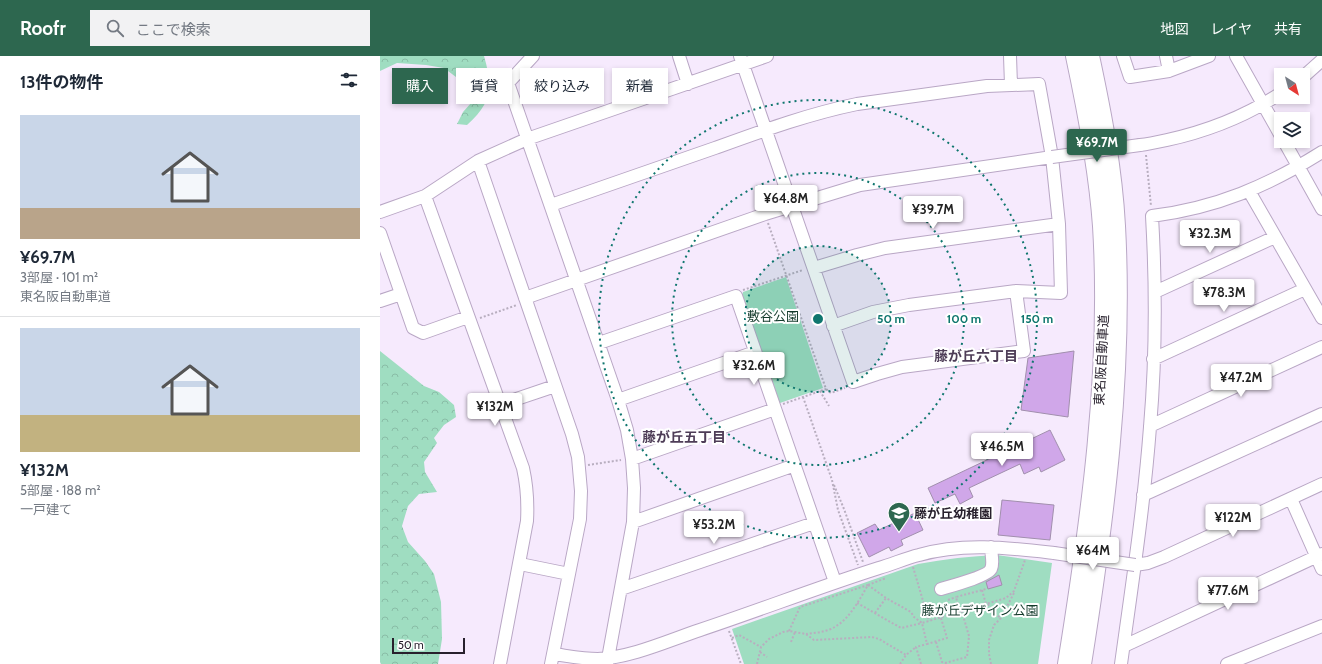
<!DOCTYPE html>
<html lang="ja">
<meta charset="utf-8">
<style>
:root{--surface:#fff;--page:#f2f2f3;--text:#1f2937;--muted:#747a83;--line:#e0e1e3;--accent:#2d674f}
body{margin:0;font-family:Cabin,"Noto Sans JP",sans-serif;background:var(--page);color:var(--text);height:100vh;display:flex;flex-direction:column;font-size:15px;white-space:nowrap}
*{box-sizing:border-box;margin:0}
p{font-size:13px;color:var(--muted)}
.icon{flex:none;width:22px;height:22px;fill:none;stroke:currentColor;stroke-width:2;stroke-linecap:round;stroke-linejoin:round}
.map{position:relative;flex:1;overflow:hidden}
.sheet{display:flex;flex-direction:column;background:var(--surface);width:380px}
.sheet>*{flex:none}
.hud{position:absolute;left:12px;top:12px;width:380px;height:36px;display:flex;gap:8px}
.needle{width:26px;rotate:144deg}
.controls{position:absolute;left:894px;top:12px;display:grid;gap:8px}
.controls a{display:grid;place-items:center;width:36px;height:36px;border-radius:0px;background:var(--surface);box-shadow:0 2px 6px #0003;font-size:20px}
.scale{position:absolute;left:12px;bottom:10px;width:73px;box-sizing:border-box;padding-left:4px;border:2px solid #28212d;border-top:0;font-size:11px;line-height:14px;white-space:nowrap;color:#28212d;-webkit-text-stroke:3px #fff;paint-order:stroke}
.price{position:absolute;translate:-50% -34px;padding:0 9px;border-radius:4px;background:#fff;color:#222;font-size:13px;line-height:26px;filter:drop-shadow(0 1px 2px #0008)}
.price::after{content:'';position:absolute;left:50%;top:24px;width:12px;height:9px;margin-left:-6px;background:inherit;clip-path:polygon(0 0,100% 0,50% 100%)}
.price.on{background:var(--accent);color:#fff}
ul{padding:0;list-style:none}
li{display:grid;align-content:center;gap:8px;height:212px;padding:0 20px}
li+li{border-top:1px solid var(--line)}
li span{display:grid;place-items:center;height:124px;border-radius:0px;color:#555}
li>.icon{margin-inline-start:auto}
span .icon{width:72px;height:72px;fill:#fffc;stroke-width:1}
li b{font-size:17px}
h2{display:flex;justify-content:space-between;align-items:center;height:48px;padding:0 20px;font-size:17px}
.tag{padding:0 14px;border-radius:0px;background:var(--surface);box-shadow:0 2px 6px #0003;font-size:14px;line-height:36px}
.tag.on{background:var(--accent);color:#fff}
header{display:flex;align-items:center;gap:24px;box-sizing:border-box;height:56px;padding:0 20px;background:var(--accent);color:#fff}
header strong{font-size:19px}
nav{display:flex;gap:22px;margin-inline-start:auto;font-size:14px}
.search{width:280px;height:36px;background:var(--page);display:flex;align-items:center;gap:10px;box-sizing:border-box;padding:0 14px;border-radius:0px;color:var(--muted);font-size:15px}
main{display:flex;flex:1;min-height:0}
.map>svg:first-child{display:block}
</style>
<header>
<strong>Roofr</strong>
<div class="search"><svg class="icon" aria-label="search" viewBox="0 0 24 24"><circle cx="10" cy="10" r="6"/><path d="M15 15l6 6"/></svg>ここで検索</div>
<nav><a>地図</a><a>レイヤ</a><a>共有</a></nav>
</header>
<main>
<section class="sheet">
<h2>13件の物件<svg class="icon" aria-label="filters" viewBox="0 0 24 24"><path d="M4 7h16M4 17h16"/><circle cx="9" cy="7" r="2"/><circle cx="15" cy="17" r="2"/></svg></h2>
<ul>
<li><span style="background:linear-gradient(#c9d6e8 75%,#b9a48a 0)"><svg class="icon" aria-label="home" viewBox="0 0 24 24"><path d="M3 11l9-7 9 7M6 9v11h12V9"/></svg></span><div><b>¥69.7M</b><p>3部屋 · 101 m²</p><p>東名阪自動車道</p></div></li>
<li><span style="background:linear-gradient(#c9d6e8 70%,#c2b280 0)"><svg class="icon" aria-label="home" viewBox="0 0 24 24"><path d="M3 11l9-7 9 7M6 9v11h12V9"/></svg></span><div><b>¥132M</b><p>5部屋 · 188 m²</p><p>一戸建て</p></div></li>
</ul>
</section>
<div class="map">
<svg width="942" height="608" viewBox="0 0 942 608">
<defs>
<pattern id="forest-crowns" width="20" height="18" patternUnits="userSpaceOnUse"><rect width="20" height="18" fill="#9fddc1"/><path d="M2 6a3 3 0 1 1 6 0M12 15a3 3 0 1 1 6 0" fill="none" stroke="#89bda6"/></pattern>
</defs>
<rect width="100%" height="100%" fill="#f6eafd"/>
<path fill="url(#forest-crowns)" d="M 0,0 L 104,0 C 113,31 112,47 87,69 L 77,68 L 83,56 L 91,47 L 92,33 L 64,12 L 46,9 L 17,7 L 0,15 Z
M 0,295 L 44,330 L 59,336 L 74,349 L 76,361 L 64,369 L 54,382 L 57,387 L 44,406 L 45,416 L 57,436 L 39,438 L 28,450 L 22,470 L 28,486 L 45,505 L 54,518 L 61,546 L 62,583 L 58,608 L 1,608 L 0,606 Z"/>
<path fill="#9fddc1" d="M 406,221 L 443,332 L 400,347 L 398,345 L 361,242 L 363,236 Z
M 617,499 L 672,507 L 658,608 L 364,608 L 352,573 L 538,508 C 564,503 591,500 617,499 Z"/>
<path fill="#d0a7e9" stroke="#a18fad" d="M 694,295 L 688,361 L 641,354 L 648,302 Z
M 670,374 L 685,404 L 661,416 L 659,411 L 644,418 L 640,408 L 589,432 L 593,441 L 580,448 L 575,438 L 555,447 L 548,432 Z
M 622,444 L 674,449 L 670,484 L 618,479 Z
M 535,457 L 543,474 L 521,484 L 523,489 L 511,495 L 509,491 L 489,501 L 477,477 L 495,468 L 499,474 Z
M 619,519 L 622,529 L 608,533 L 606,526 Z"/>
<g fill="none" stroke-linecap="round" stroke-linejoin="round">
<g stroke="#b9a7c5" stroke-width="14">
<path id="minor" d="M 153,0 L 128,27 L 238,344 L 247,374 L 252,403 L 254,432 L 253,466 L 227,608
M 299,0 L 308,28
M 360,0 L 473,326 L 497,318 L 522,311 L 644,295 L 636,235
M 630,0 L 631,29
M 743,0 L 750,21 L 789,15 L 829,0
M 786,0 L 789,15
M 856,0 L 901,80
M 923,21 L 942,4
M 904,85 L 942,153
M 760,89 C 769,88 778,86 787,84 C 828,75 866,60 901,37
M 98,105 L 192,378 L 198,401 L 201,435 L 200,463 L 171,608
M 869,135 L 942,262
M 45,140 L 143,412 C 147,430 148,447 147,465 L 120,608
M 171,149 C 225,130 280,111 335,92 C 382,75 428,58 477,48 L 607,30 L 659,28 L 672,101 L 679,168 L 681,237 L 636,235 L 529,249 L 493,256 L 453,270
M 0,156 L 45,140 L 98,105 L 147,83 L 387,0
M 0,177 L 33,272 L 43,277 L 88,261
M 434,212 L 477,199 L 505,192 L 679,168
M 775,236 L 895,181
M 145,242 L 385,158 L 480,129 L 672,101
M 0,245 L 21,238
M 219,287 L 356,240 L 455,526
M 773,303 L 925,233
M 238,344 L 375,296
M 119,349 L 175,330
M 770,370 L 942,291
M 252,403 L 395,353
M 763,439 L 942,358
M 911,443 L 942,513
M 253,466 L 415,409
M 140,508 L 189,518
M 755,509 L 768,507 L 784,501 L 942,428
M 241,533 L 434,467
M 561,533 C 571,530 608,520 611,513 C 614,507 611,498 611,491
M 744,590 L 942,498
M 173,598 C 188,600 203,603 218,603 C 253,601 287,585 320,574 C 380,554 439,531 499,512 C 513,508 526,502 539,499 C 583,486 630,492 674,497
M 741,608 C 752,529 764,450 770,371 C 776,301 776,230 772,160 C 836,152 888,130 942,96
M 847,608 L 942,570"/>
</g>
<g stroke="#b9a7c5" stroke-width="20">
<path id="highway" d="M 687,608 C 710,465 731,316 722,170 C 718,113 707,56 695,0
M 702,608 C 725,463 744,317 736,170 C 733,113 722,56 710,0"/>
</g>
<path stroke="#b8aebf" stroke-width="2" stroke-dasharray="2 2" stroke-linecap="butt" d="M 766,99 L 771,150
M 388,167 L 446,333 L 451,337 L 465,332
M 363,234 L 423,214
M 100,262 L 137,249
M 440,335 L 449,350
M 423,341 L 452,424 L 458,454 L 478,509
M 403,348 L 446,333
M 208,409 L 241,404
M 454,429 L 464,453 L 483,506
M 533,511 L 549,565
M 488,529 L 506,542 L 531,556 L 534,561 L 542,567
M 488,529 L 506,522
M 602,534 L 606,548
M 568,544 L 576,541
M 477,547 L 521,572 L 542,567
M 608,548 L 612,556 L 621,562
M 580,556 L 576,541 L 606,533
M 495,557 L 506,542
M 561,562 L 567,582 L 547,588 L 542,567 L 626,542 L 634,535 L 645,504
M 349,575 L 361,608
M 409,575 L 420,551 L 488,529 C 479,544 470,563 453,572 C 445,576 435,577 426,578
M 352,582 L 359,579 L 381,591
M 411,586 L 415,576
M 556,586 L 562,606 L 565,607 L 587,601 L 589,580 L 582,556
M 380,596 L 387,601
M 377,608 L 381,591 L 389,583 L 403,576 L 409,575 L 426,578 L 434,584 L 492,581 L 499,583 L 526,599
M 520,608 L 526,599 L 536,591
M 541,608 L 536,591 L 547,588
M 611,608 L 609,598 L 609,584 L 614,569 L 621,562 L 634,537"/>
<use href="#minor" stroke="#fff" stroke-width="12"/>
<use href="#highway" stroke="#fff" stroke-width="18"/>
<g stroke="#b9a7c5" stroke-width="14" stroke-linecap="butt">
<path id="minor-bridge" d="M 672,101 L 760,89
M 674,497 L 755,509"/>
</g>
<use href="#minor-bridge" stroke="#fff" stroke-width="12"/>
</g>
<circle cx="438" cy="263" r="73" fill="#0f766e" fill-opacity=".12"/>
<g fill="none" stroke="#0f766e" stroke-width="2" stroke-dasharray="2 4">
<circle cx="438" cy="263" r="73"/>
<circle cx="438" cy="263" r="146"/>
<circle cx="438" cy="263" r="219"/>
</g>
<defs>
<g id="school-pin" transform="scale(1.15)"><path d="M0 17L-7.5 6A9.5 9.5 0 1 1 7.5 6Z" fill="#2d674f" stroke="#fff"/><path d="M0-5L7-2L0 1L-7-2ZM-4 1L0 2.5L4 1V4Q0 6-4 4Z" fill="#fff"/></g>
</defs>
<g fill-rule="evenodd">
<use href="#school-pin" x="519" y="457"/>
</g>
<g text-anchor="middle" stroke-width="4" stroke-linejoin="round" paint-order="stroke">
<g font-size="13" fill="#133a2b" stroke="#fff">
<text x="393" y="265">敷谷公園</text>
<text x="600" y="559">藤が丘デザイン公園</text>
</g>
<g font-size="13" fill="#28212d" stroke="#fff">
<text transform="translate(721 304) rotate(-87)" y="5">東名阪自動車道</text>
</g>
<g font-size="13" font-weight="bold" fill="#28212d" stroke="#fff" text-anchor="start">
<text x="534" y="462">藤が丘幼稚園</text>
</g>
<g font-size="14" font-weight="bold" fill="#4e3d57" stroke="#fff">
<text x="596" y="305">藤が丘六丁目</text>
<text x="304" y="386">藤が丘五丁目</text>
</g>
</g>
<circle cx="438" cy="263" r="6" fill="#0f766e" stroke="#fff" stroke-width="2"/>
<g font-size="12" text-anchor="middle" font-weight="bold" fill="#0f766e" stroke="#fff" stroke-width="4" stroke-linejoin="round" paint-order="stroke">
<text x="511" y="267">50 m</text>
<text x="584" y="267">100 m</text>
<text x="657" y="267">150 m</text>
</g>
</svg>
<div class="controls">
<a><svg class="needle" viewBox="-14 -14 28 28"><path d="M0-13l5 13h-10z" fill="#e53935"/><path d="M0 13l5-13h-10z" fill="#747a83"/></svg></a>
<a><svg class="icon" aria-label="layers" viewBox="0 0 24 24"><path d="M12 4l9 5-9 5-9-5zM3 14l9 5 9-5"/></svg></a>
</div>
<div class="scale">50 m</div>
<b class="price on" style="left:717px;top:107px">¥69.7M</b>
<b class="price" style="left:406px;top:163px">¥64.8M</b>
<b class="price" style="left:553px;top:174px">¥39.7M</b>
<b class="price" style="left:830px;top:198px">¥32.3M</b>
<b class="price" style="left:844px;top:257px">¥78.3M</b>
<b class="price" style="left:374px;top:330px">¥32.6M</b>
<b class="price" style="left:861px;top:342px">¥47.2M</b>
<b class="price" style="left:115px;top:371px">¥132M</b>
<b class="price" style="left:622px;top:411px">¥46.5M</b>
<b class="price" style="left:853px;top:482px">¥122M</b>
<b class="price" style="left:334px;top:489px">¥53.2M</b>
<b class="price" style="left:713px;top:515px">¥64M</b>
<b class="price" style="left:848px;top:555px">¥77.6M</b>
<div class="hud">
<a class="tag on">購入</a>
<a class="tag">賃貸</a>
<a class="tag">絞り込み</a>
<a class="tag">新着</a>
</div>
</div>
</main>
